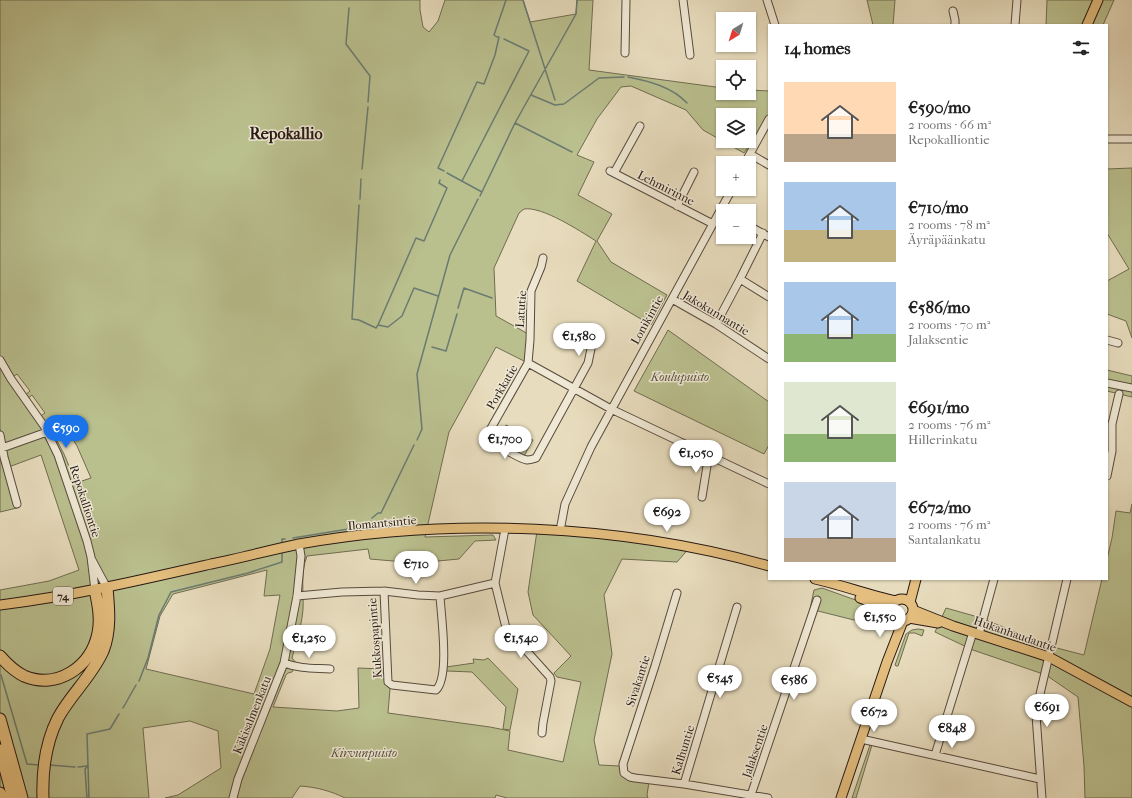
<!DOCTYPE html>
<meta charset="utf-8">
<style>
:root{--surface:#fff;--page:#f6f6f6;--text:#222;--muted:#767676;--accent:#1a73e8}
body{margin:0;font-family:"IM FELL French Canon",serif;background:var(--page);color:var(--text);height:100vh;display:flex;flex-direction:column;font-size:15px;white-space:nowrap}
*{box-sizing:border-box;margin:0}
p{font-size:13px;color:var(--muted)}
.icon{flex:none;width:22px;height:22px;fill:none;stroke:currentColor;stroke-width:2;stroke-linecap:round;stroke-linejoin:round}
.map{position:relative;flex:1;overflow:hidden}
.panel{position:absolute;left:768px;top:24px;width:340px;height:556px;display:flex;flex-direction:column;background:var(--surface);border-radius:0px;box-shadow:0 1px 3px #0004}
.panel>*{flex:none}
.needle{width:26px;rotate:218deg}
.tools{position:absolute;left:716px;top:12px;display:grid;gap:8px}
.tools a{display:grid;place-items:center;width:40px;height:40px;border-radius:0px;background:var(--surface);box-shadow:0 1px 3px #0004;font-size:20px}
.price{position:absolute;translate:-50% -34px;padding:0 9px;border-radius:14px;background:#fff;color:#222;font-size:13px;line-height:26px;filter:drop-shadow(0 1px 2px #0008)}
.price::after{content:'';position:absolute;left:50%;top:24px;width:12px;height:9px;margin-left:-6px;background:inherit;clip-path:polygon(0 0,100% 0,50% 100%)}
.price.current{background:var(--accent);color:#fff}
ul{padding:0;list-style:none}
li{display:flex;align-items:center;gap:12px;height:100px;padding:0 16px}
li span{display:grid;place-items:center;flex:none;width:112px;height:80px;border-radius:0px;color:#555}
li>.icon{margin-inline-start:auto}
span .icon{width:48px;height:48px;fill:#fffc;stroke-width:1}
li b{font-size:17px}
h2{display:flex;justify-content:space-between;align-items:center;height:48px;padding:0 16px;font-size:17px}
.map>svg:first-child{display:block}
</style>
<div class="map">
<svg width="1132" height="798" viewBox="0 0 1132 798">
<rect width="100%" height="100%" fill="#e7dcbd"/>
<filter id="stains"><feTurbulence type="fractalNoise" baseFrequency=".005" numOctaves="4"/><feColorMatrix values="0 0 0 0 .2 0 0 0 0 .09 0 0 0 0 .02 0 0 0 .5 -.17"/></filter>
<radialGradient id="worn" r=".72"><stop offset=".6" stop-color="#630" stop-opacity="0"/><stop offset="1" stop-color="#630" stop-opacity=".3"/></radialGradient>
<path fill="#babf8e" stroke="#706c51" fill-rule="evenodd" d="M 0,0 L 420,0 L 420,10 L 423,27 L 429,32 L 438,21 L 445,0 L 523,0 L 530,22 L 576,14 L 577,0 L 593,0 L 589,70 L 723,88 L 723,93 L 749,93 L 749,90 L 769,91 L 769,115 L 744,153 L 703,130 L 686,110 L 631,86 L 621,87 L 597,119 L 577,155 L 594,162 L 578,195 L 612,214 L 597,241 L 611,262 L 667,295 L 651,325 L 577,281 L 596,241 C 580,231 542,206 524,209 L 519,213 L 494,268 L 496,316 L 530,335 L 528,363 L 496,347 L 449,432 L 425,537 L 493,535 L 496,540 L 475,541 L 459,559 L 416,563 L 370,559 L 368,549 L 307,556 C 300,573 304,592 303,609 C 302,625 296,642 292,658 L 297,664 L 292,672 L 288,673 L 286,675 L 273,707 L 337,711 L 359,708 L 358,668 L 383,669 C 384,677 384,684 390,689 L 388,713 L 490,727 L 510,731 L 508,750 L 563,762 L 581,682 L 557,677 L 554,673 L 571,656 L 533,615 L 528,592 L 537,531 L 691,546 L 677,562 L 622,559 L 604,595 L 612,654 L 594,740 L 599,765 L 620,766 L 623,773 L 649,782 L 647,795 L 648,798 L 507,798 L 496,795 L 495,798 L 345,798 C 331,791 316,787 300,786 L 292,798 L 165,798 L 178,795 L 221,768 L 218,731 L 190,721 L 143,728 L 149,798 L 5,798 L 0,788 L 0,658 L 5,663 L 52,681 L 94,649 L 97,592 L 75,592 L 0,601 L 0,590 L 49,581 L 79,570 L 41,455 L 6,468 L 17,508 L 0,512 L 0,446 L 3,444 L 0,428 ZM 723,115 L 749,115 L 749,141 L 723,141 ZM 17,374 L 30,391 L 24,396 L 11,378 ZM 32,395 L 45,413 L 39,417 L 26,400 ZM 59,416 L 77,446 L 91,478 L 76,483 L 64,454 L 47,422 ZM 267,570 L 264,596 L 280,595 L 270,649 L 254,694 L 146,669 L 160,616 L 173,594 Z
M 867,0 L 895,0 L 893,25 L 873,25 Z
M 1047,0 L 1114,0 L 1103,25 L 1046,25 Z
M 1132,168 L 1132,338 L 1126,321 L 1107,314 L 1107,281 L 1129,269 L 1107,233 L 1107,169 Z
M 668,330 L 769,402 L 769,445 L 764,454 L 634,391 Z
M 1107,370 L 1132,376 L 1132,397 L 1107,391 Z
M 506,425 L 533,440 L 524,456 L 498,441 Z
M 1132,504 L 1132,798 L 1085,798 L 1084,766 L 1078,697 L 1046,675 L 973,650 L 935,632 L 946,608 L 978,617 L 1053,647 L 1084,655 L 1102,579 L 1107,579 L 1107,559 L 1112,538 L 1116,511 L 1130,513 Z
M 822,588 L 878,608 L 879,614 L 886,628 L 810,609 L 814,590 Z
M 94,593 L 95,641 L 65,675 L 32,677 L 0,653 L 0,607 Z
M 918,629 L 924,630 L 922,636 L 915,633 L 909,633 L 898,666 L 896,666 L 895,665 L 906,634 L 912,630 Z
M 488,658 L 518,689 L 510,730 L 503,729 L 506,707 L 472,672 L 447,671 L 446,667 L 474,663 L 473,659 L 484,660 Z
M 870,745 L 872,745 L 856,798 L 852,798 Z"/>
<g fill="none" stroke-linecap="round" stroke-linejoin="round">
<path stroke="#6a7b72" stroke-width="1.5" d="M 523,0 L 555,100
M 349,8 L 346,44 L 370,76 L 368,102
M 497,37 L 494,35 L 506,0
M 628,77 C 649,81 672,87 687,103
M 531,95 L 555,105 L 564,104 L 599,78 L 624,77
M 515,123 L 572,152
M 362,169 L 368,107
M 444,171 L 438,168 L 477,82 L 484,84 L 495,55 L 499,37 L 498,37
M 447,173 L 482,192
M 462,181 L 529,51 L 504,39
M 480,196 L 515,123 L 576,14 L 577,0
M 360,199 L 361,179
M 359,205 L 352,319 L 359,320 L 376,328 L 378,325 L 388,327 L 402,316 L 414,288 L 438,296
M 458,308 L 464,288 L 492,298
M 378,325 L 416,238 L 424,241 L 447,188 L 439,183 L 440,180
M 432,347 L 446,351 L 457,314
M 417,440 L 422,429 L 417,374 L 450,255 L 478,199
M 372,518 L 378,513 L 381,513 L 414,445
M 293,538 L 373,525
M 282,544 L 282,539 L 285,539
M 1,675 L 27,764 L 39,765
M 139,681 L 148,658 L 159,615 L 171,592 L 248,573 L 282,562 L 282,553
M 123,708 L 136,685
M 49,765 L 75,767
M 78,767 L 87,766
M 87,798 L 85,769 L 87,767
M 89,798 L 87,734 L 110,729 L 119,714"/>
<g stroke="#574a3e" stroke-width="9">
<path id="minor" d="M 683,0 L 690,55
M 767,0 L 775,25
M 953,11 L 955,20 L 955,25
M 1015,25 L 1017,0
M 625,53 L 626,0
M 1107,139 L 1132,139
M 750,154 L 769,165
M 745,163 L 769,119
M 610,171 L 713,224
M 614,173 L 640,126
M 677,206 L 694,172
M 749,226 L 769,237
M 543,258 L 541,267 L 531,291 L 530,340 L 528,363 L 490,430 C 490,433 490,436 492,439 C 496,445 520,459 527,460 C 531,460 533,459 536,458 L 588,363 L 595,330
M 740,279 L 763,233
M 672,299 L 716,324 L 769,359
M 716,324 L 740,279 L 769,297
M 1107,340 L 1118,343
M 0,360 L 11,379 L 44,426 L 58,455 L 87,541 L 91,557 L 95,590
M 528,363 L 611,409 L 769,484
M 1107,383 L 1132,388
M 0,435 L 4,457 L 17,504
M 2,448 L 47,432
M 1107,476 L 1112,451 L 1112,424 L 1119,394
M 702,497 L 707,466 L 710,456
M 560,531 L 565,504 L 591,447 L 732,189
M 92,560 L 107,588
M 495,583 L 506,628 L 550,677 L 551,681 L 543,723 L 542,733
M 384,591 L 388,682 L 392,685 L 436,690 C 450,677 441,615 440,596
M 677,593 L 655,666 L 623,764 L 624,773 L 630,777 L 635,778 L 684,784 L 768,798
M 297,596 L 342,592 L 384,591 L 418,595 L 440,596 L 495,583 L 505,529
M 979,634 L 994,579
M 284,663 C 300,669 314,668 330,669
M 861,739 L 1040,779
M 935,755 L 973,632
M 684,784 L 737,607
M 751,795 L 817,600
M 233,798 L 238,779 L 284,663 L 297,596 L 301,556 L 299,544
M 1042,798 L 1036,715 L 1040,694 L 1067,579"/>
</g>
<g stroke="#271914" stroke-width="11">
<path id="major" d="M 1087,25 L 1098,0
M 815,579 C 842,585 868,595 896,601
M 860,598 L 891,609
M891 610a11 11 0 1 1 22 0a11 11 0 1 1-22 0Z
M 910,602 L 916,579
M 0,605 C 72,596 141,580 211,564 C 241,558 270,550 299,544 C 450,517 622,524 769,566
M 913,610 L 953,626 L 1049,657 L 1132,702
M 909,618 L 938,623
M 841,798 L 887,662 L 903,621"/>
</g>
<g stroke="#271914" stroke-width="13">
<path id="highway" d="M 0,656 C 7,664 14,671 24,676 C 57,690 91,667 98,633 C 101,619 98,604 95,590
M 0,719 L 22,798
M 0,750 L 13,798
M 0,793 L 2,798
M 43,798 C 42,771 46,742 58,718 C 71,694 92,676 103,651 C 111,631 109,609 107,588"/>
</g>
<use href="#minor" stroke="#efe8d4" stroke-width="7"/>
<use href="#major" stroke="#e4be7e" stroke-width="9"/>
<use href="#highway" stroke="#e4be7e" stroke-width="11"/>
</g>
<g text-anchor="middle" stroke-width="3" stroke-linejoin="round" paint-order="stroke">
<rect fill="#efe8d4" stroke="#63574e" stroke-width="1" x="53" y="587" width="20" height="18" rx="3"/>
<g font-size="11" font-weight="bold" fill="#271914">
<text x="63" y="600">74</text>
</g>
<g font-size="12" fill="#271914" stroke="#efe8d4">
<text transform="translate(666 188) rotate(27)" y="4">Lehmirinne</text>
<text transform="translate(521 309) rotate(-86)" y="4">Latutie</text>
<text transform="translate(716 313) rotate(31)" y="4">Jakokunnantie</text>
<text transform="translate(647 320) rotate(-61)" y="4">Lonikintie</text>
<text transform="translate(502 387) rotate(-60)" y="4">Porkkatie</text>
<text transform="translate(85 501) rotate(72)" y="4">Repokalliontie</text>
<text transform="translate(382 523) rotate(-5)" y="4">Ilomantsintie</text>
<text transform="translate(1015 634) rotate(19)" y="4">Hukanhaudantie</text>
<text transform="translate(375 638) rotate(-94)" y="4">Kukkospapintie</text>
<text transform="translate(638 681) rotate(-72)" y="4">Sivakantie</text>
<text transform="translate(252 715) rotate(-68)" y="4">Käkisalmenkatu</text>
<text transform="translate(683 750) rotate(-73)" y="4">Kalhuntie</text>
<text transform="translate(755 751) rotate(-71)" y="4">Jalaksentie</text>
</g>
<g font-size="12" font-style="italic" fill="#534b39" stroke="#efe8d4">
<text x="680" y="381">Koulupuisto</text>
<text x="364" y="757">Kirvunpuisto</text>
</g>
<g font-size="16" font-weight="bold" fill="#271914" stroke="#efe8d4">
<text x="286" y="139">Repokallio</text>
</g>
</g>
<rect width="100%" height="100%" filter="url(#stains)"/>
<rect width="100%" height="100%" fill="url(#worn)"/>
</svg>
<div class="tools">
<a><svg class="needle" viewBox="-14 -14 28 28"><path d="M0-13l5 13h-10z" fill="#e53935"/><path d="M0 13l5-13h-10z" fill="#767676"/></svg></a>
<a><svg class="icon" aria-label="locate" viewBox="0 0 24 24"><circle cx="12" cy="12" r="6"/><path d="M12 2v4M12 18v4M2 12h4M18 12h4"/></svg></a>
<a><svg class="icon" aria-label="layers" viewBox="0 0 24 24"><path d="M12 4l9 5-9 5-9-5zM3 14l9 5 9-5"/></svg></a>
<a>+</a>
<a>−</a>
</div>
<b class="price" style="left:579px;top:357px">€1,580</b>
<b class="price current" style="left:66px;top:449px">€590</b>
<b class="price" style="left:505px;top:460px">€1,700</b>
<b class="price" style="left:696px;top:474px">€1,050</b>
<b class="price" style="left:667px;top:533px">€692</b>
<b class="price" style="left:416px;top:585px">€710</b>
<b class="price" style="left:880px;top:638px">€1,550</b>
<b class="price" style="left:309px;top:659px">€1,250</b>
<b class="price" style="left:521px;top:659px">€1,540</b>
<b class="price" style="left:720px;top:699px">€545</b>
<b class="price" style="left:794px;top:701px">€586</b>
<b class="price" style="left:1047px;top:728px">€691</b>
<b class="price" style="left:874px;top:733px">€672</b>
<b class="price" style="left:952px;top:749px">€848</b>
<section class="panel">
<h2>14 homes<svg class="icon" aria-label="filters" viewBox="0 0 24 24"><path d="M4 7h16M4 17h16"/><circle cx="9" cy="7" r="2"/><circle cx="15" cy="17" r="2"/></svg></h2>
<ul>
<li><span style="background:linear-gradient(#ffd9b3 65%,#b9a48a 0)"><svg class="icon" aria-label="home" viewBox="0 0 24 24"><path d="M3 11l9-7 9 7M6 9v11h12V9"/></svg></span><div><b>€590/mo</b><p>2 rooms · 66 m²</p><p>Repokalliontie</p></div></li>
<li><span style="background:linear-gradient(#a9c7e8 60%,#c2b280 0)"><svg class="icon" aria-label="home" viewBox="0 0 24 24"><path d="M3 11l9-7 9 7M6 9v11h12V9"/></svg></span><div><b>€710/mo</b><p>2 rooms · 78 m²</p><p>Äyräpäänkatu</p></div></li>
<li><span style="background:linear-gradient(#a9c7e8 65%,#8fb573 0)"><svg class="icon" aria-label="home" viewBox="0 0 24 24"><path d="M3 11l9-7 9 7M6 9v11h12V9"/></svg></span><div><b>€586/mo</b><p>2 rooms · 70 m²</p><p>Jalaksentie</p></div></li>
<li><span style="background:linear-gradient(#dfe7d0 65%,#8fb573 0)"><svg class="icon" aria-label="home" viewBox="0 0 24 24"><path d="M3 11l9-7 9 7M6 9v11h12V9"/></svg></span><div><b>€691/mo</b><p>2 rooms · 76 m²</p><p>Hillerinkatu</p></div></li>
<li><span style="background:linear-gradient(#c9d6e8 70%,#b9a48a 0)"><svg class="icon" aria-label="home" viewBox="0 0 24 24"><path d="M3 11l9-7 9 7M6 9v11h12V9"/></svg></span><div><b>€672/mo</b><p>2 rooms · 76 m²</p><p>Santalankatu</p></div></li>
</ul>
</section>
</div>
